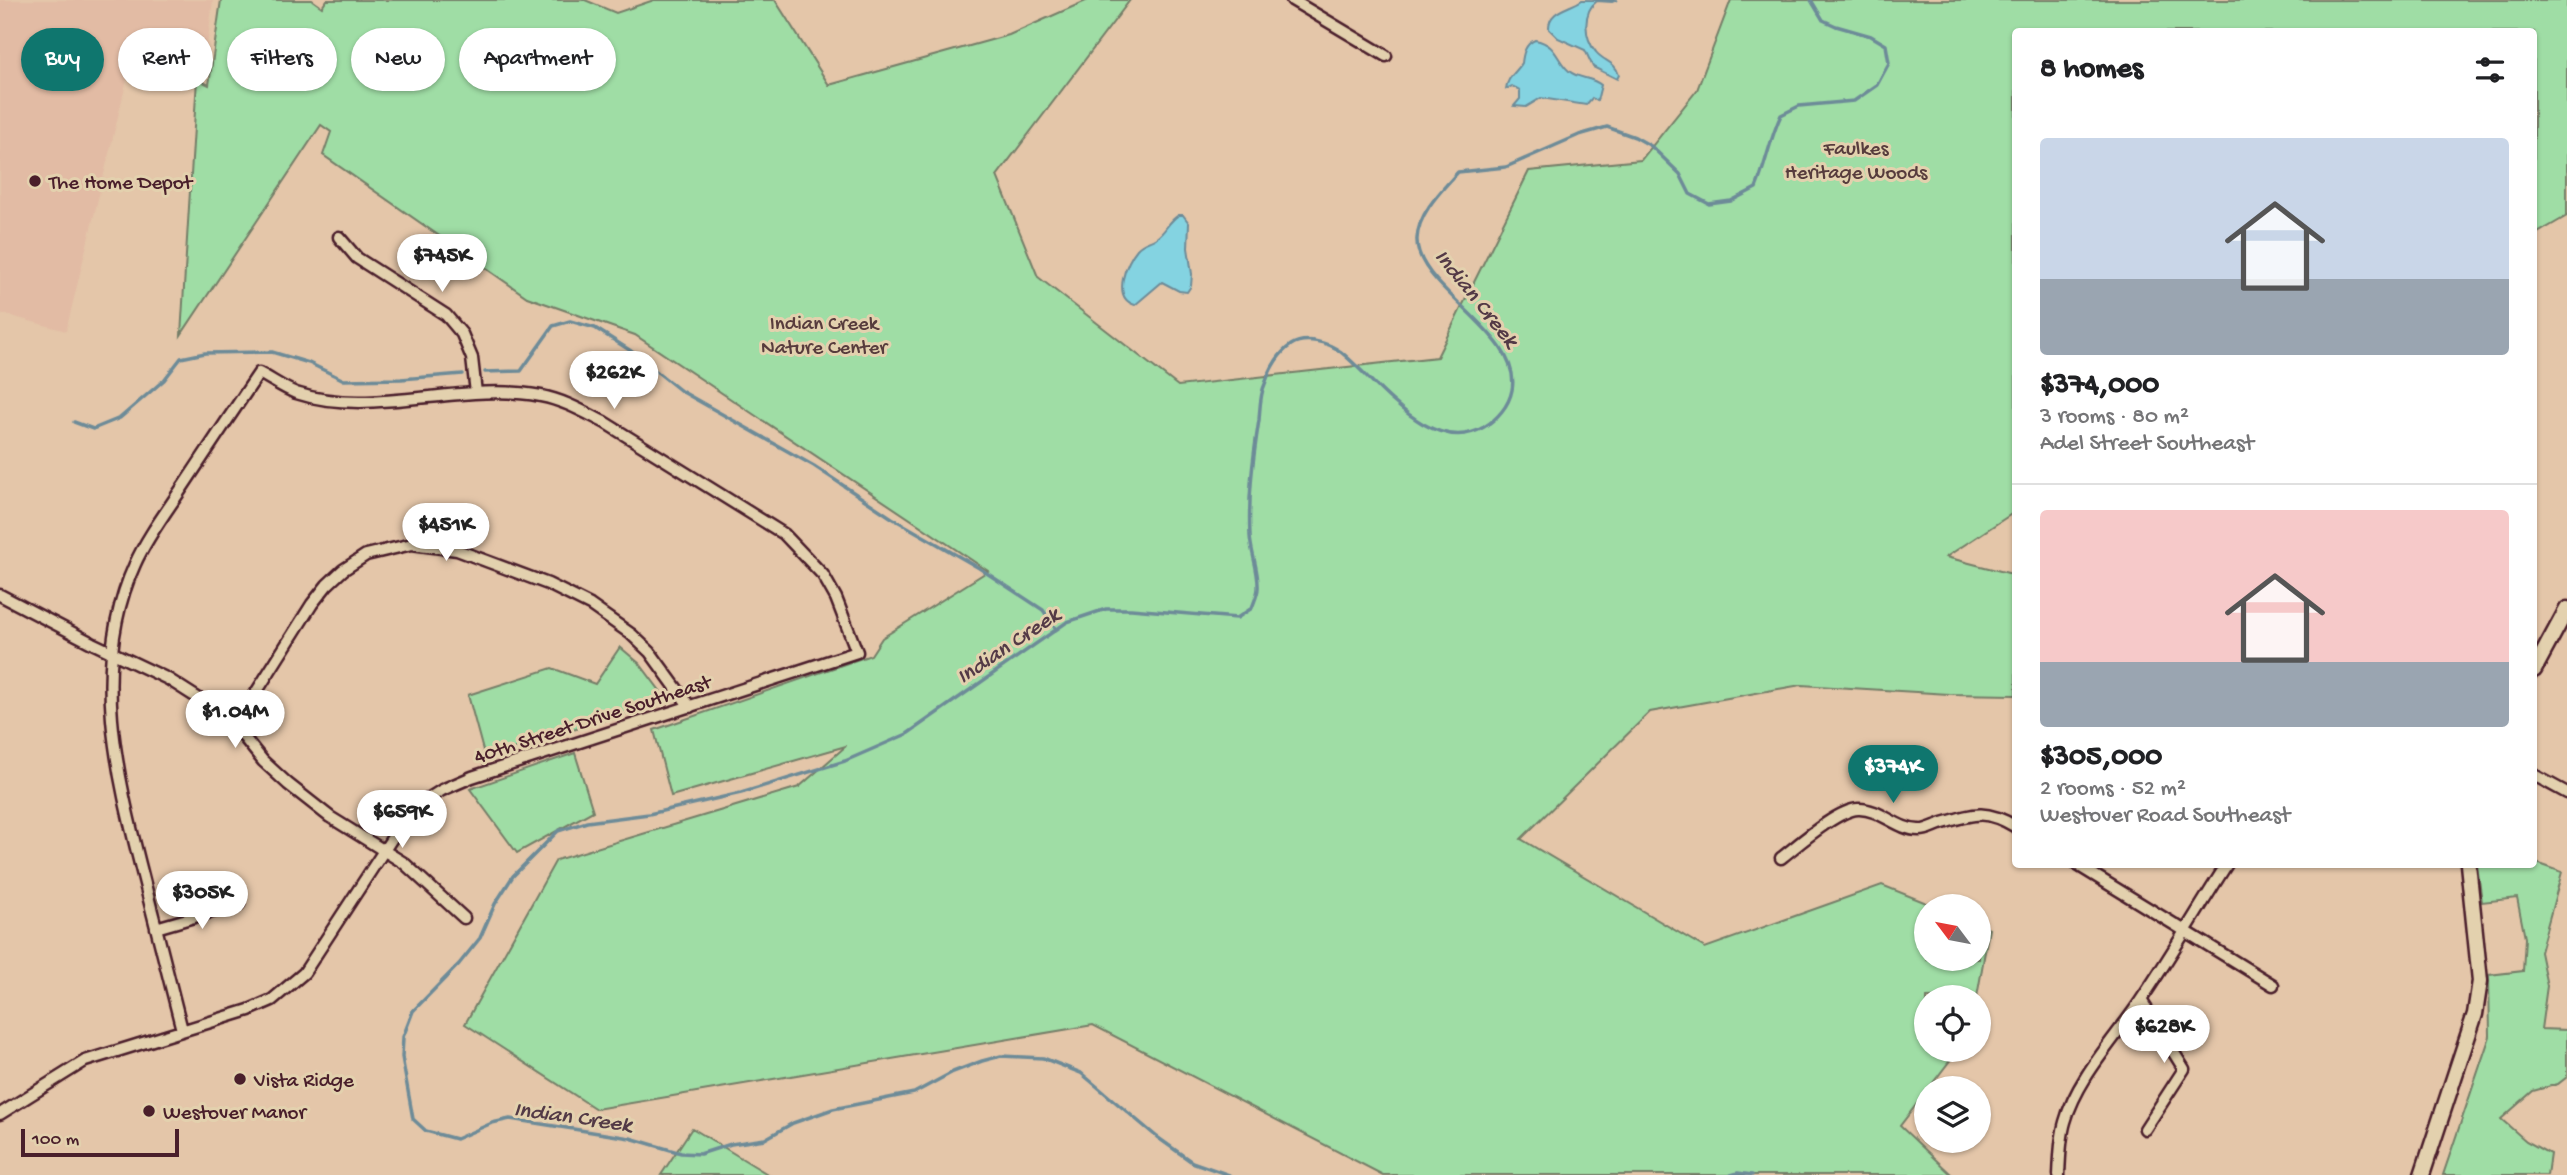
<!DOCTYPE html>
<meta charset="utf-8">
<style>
:root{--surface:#fff;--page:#f6f6f6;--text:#202124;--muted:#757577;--line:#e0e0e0;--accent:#0f766e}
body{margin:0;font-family:"Gochi Hand",sans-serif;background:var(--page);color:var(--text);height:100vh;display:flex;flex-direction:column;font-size:26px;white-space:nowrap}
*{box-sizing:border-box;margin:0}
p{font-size:23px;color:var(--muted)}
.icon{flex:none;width:38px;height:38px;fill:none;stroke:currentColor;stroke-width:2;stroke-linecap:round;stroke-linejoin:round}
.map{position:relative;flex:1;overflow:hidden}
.details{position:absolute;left:2012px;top:28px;width:525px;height:840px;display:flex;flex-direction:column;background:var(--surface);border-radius:7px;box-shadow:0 2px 5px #0004}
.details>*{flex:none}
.banner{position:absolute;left:21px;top:28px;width:665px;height:63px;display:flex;gap:14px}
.needle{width:46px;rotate:302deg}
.controls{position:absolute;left:1914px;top:894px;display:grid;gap:14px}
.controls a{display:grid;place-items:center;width:77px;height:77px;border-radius:50%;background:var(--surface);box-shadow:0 2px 5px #0004;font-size:35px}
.scale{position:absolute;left:21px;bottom:18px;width:158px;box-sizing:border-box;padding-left:7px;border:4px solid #4a1f2b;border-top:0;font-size:19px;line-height:24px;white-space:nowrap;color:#4a1f2b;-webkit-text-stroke:5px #e3d1ae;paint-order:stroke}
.price{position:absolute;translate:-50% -60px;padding:0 16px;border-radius:24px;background:#fff;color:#222;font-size:23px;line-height:46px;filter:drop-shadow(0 2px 4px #0008)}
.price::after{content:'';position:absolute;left:50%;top:42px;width:21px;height:16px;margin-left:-10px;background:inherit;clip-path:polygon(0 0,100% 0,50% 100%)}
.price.active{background:var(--accent);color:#fff}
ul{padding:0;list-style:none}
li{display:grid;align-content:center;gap:14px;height:371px;padding:0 28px}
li+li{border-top:2px solid var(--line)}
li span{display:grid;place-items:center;height:217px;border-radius:7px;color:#555}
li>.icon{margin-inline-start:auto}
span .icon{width:126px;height:126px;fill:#fffc;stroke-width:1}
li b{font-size:30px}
h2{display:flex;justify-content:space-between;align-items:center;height:84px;padding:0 28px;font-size:30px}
.tag{padding:0 24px;border-radius:32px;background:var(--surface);box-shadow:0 2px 5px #0004;font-size:24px;line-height:63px}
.tag.active{background:var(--accent);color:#fff}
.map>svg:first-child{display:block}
</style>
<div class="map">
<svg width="2567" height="1175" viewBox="0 0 2567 1175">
<rect width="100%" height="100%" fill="#e4c6a9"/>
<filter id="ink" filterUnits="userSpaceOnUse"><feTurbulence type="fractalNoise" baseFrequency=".0143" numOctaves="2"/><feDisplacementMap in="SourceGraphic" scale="14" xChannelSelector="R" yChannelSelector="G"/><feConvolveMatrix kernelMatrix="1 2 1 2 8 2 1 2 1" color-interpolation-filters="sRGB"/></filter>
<g filter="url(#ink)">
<path fill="#e2bba4" d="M 0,0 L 213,0 L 206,55 L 193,64 L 175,62 L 137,38 L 66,331 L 0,313 Z"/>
<path fill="#9fdda5" stroke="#747e68" stroke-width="2" d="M 221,0 L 312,0 L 322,7 L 327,0 L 585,0 L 616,13 L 654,0 L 775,0 L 829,85 L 1009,35 L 1088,0 L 1130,0 L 997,176 L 1038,277 L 1178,386 L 1437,357 L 1529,171 L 1641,160 L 1697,90 L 1731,0 L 2567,0 L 2567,216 L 2534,235 L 2534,32 L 2016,32 L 2016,511 L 1946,557 L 2016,575 L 2016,695 L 1949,694 L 1801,685 L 1650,712 L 1521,839 L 1705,948 L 1882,885 L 1934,906 L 1927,906 L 1927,959 L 1979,959 L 1979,925 L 1989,929 L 1977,997 L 1927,998 L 1927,1050 L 1958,1050 L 1900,1126 L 1952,1175 L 1383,1175 L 1093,1025 L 596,1109 L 465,1024 L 556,860 L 799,787 L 846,746 L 671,796 L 654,730 L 871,655 L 882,638 L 988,571 L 635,335 L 527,297 L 323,155 L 331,132 L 321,125 L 181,335 L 197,79 L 209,85 Z
M 620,647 L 640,664 L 667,700 L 485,758 L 468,695 L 552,668 L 595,684 Z
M 575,753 L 593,811 L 517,853 L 470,789 Z
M 2534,862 L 2562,872 L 2540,952 L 2547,986 L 2541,1029 L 2567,1030 L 2567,1077 L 2558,1084 L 2533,1091 L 2501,1119 L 2526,1141 L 2550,1154 L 2547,1175 L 2443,1175 L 2490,1036 L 2489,975 L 2523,971 L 2525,938 L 2517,898 L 2482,902 L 2477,865 L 2534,864 Z
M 692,1128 L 769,1175 L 661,1175 Z"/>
<path fill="#84d3e1" stroke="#6d8b98" stroke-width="2" d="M 1582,0 L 1617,0 L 1612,2 L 1597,1 C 1582,12 1584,38 1596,52 C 1604,62 1615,61 1619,75 L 1617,79 L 1593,67 L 1585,50 L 1558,38 L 1549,29 C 1548,10 1569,9 1582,0 Z
M 1535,40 C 1557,44 1556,60 1569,71 C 1578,79 1592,77 1601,85 L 1597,101 L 1592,98 L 1586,105 L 1541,98 L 1526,107 L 1514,106 L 1520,99 L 1520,90 L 1512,86 L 1506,89 C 1507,77 1516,73 1522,63 C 1523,54 1525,44 1535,40 Z
M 1179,215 L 1183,215 L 1189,223 L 1188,248 L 1192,274 L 1191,286 L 1187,292 L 1179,291 L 1162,282 L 1135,305 C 1111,298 1126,262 1137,249 C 1142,243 1150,242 1156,238 C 1166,232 1168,221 1179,215 Z"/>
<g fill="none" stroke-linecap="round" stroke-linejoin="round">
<path stroke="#6d8b98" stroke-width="3.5" d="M 485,372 L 521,371 L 553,326 L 570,321 L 595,328 L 631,351 L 681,391 L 814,466 L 892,518 L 979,568 L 1043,610 L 1056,629
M 74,422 L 93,429 L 120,418 L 164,380 L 181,358 L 205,353 L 272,352 L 309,363 L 344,380 L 401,379 L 463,374
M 1229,1175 L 1192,1162 L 1157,1137 L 1081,1073 L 1043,1058 L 1001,1056 L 982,1061 L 953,1072 L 914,1093 L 833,1109 L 793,1123 L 765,1139 L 731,1144 L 700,1154 L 681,1153 L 630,1138 L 510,1119 L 492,1123 L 456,1139 L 426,1131 L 413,1119 L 402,1057 L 403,1037 L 413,1011 L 459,964 L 480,938 L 495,904 L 513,876 L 558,831 L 587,822 L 649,814 L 741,793 L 845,761 L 907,734 L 1067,622 L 1106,609 L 1131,609 L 1237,618 L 1252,608 C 1254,602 1258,594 1258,588 C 1259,571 1251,553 1250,536 C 1248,496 1253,459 1259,420 C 1260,408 1260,394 1265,384 C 1270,369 1278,354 1291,345 C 1305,336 1328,342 1341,352 C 1376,380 1431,459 1484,427 C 1497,419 1509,406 1512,390 C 1523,333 1415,289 1417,239 C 1418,213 1442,190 1458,172 L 1506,167 L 1579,135 L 1607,127 L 1635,137 L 1651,146 L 1680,174 L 1690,194 L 1709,204 L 1731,201 L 1756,188 C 1766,164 1770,138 1781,115 L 1799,106 L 1854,101 L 1877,85 L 1889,63 L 1886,45 L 1871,36 L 1836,26 L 1823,20 L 1811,0
M 1731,1175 L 1738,1173 L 1752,1175"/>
<g stroke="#4a1f2b" stroke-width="15">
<path id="minor" d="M 1292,0 L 1386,56
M 339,237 L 357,258 L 446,315 L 462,334 L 472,358 L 476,393
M 0,595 L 92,643 L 168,679 L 215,709 L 235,726 L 263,761 L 288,784 L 330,817 L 404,863 L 464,918
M 235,726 L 312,604 L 327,585 L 343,570 L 366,555 L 412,544 L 457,550 L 548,584 L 590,605 L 631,634 L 650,652 L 690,707
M 2534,775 L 2567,793
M 1781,858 C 1798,845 1837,810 1858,809 C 1880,808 1897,830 1919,830 C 1925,831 1934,826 1940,824 C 1973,814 1984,808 2016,827
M 2076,864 L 2273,985
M 156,928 L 239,904
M 2141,1000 L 2184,1069 L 2145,1129
M 0,1114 L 85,1061 L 249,1010 L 272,1000 L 304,973 L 402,823 L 426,800 L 442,790 L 472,777 L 857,652 L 836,598 L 823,575 L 784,534 L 604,422 C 584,412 563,400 541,396 C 461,381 372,418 296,393 C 283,388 271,379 259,373 C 233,411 208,449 182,488 C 166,512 147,537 135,564 C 89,665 117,774 143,876 C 156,927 169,979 182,1030
M 2059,1175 C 2060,1157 2060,1139 2065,1122 C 2077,1078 2116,1038 2141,1000 C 2171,956 2198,909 2227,864"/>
</g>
<g stroke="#4a1f2b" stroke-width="19">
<path id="secondary" d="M 2534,670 L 2567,609
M 2422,1175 L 2475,1014 L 2480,981 L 2468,864"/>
</g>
<use href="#minor" stroke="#e3d1ae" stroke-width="10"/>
<use href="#secondary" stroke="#e3d1ae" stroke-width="14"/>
</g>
</g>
<g fill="#4a1f2b" stroke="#e3d1ae" stroke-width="2.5">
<circle cx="35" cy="181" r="7"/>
<circle cx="240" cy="1079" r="7"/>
<circle cx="149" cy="1111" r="7"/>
</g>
<g text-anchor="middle" stroke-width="6" stroke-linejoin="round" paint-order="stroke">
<g font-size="21" fill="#573c3d" stroke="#e3d1ae">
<text x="1856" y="154">Faulkes<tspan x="1856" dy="24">Heritage Woods</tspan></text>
<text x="824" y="329">Indian Creek<tspan x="824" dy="24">Nature Center</tspan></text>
</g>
<g font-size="21" fill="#4a1f2b" stroke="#e3d1ae" text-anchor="start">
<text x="49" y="188">The Home Depot</text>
<text x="254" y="1086">Vista Ridge</text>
<text x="163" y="1118">Westover Manor</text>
</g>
<g font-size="21" fill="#4a1f2b" stroke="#e3d1ae">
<text transform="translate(592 718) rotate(-18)" y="7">40th Street Drive Southeast</text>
</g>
<g font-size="23" font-style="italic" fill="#533a46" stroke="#e3d1ae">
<text transform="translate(1478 297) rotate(51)" y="8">Indian Creek</text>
<text transform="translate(1007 644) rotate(-34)" y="8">Indian Creek</text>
<text transform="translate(573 1115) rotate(8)" y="8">Indian Creek</text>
</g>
</g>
</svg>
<div class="controls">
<a><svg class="needle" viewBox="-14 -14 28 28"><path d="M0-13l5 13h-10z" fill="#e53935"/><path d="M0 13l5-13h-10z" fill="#757577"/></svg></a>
<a><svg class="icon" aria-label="locate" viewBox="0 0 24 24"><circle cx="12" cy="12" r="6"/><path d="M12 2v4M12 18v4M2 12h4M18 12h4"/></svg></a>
<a><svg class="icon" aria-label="layers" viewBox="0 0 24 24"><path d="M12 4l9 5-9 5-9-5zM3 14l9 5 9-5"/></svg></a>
</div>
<div class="scale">100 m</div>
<b class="price" style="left:442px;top:294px">$745K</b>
<b class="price" style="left:614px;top:411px">$262K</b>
<b class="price" style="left:446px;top:563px">$451K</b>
<b class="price" style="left:235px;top:750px">$1.04M</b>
<b class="price active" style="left:1893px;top:805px">$374K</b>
<b class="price" style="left:402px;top:850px">$659K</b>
<b class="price" style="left:202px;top:931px">$305K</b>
<b class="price" style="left:2164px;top:1065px">$628K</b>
<div class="banner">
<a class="tag active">Buy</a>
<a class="tag">Rent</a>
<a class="tag">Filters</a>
<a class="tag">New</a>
<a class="tag">Apartment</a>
</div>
<section class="details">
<h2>8 homes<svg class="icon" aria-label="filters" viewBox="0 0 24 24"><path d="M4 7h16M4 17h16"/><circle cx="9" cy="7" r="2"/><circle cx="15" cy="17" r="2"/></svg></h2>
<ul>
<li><span style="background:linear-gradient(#c9d6e8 65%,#9aa5b1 0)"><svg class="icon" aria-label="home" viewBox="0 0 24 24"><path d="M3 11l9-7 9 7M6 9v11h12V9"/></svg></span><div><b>$374,000</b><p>3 rooms · 80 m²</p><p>Adel Street Southeast</p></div></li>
<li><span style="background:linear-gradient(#f6c9c9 70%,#9aa5b1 0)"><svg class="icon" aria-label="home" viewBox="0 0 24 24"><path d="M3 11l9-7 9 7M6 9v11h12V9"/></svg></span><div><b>$305,000</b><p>2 rooms · 52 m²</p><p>Westover Road Southeast</p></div></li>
</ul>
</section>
</div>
